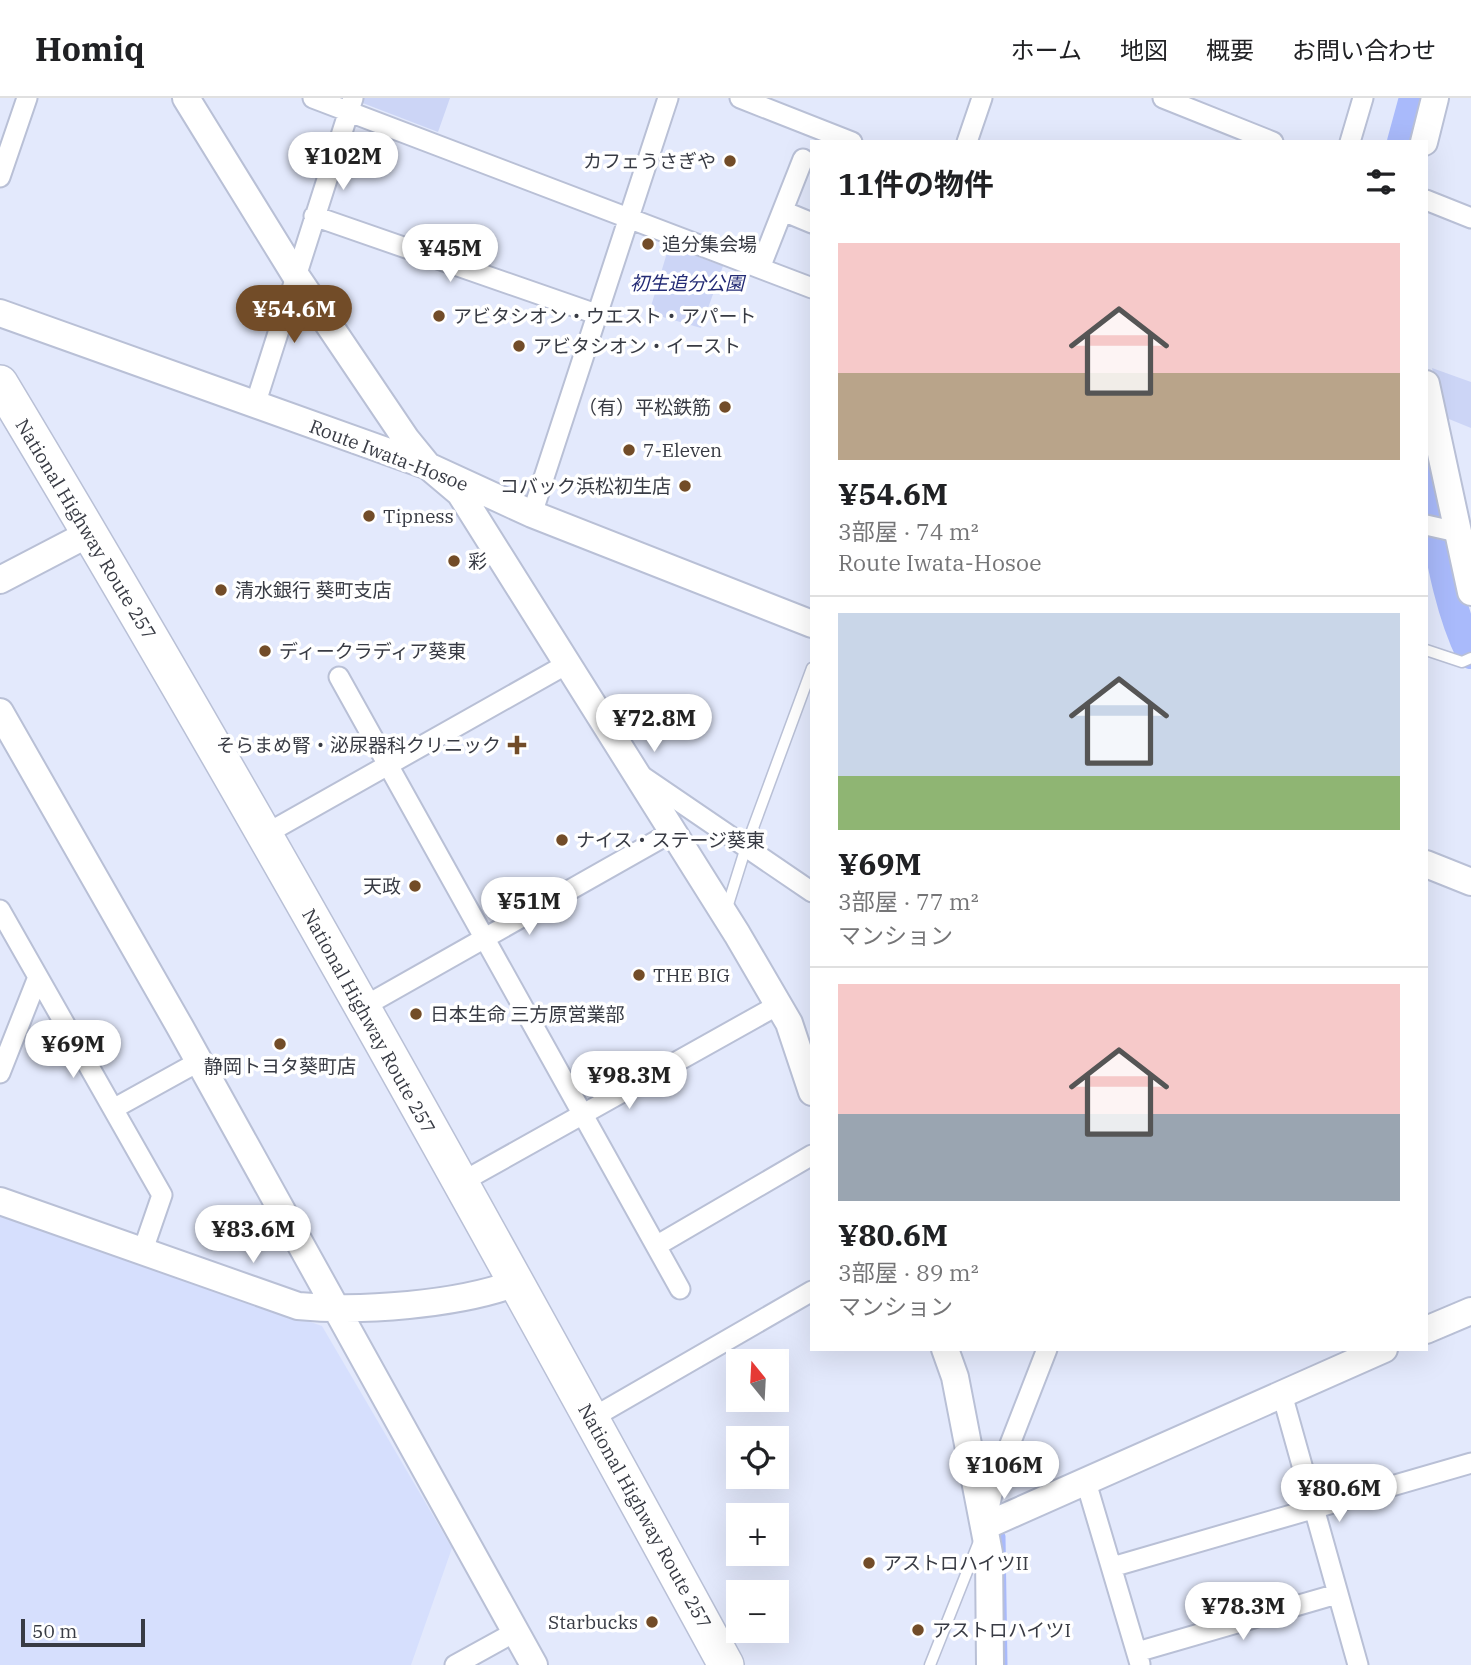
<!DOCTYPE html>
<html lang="ja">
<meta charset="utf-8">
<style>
:root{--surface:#fff;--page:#f6f6f6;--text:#202124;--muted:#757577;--line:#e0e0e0;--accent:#724c28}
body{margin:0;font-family:"IBM Plex Serif","Noto Sans JP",serif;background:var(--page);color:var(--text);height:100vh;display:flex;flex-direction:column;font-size:26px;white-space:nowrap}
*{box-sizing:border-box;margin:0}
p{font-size:23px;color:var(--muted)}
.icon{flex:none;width:38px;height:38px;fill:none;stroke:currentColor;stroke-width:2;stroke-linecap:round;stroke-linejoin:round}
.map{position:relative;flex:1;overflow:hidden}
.sheet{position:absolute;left:810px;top:42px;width:618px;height:1211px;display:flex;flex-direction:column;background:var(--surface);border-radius:0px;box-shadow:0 7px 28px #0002}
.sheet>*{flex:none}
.needle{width:46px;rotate:342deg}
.fabs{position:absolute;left:726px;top:1251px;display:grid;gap:14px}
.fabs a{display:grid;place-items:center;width:63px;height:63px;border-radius:0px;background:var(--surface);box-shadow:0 7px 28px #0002;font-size:35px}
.scale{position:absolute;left:21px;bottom:18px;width:124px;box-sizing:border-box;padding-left:7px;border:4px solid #383b44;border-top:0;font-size:19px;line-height:24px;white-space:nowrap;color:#383b44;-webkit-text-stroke:5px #fff;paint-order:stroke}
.price{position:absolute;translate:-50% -60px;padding:0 16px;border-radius:24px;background:#fff;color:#222;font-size:23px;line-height:46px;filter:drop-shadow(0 2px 4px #0008)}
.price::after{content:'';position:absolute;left:50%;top:42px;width:21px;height:16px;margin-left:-10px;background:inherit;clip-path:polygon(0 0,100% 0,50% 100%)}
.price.active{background:var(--accent);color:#fff}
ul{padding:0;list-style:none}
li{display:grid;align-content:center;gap:14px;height:371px;padding:0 28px}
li+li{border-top:2px solid var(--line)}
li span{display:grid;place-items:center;height:217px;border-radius:0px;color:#555}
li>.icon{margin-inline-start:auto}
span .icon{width:126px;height:126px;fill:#fffc;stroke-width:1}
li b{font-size:30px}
h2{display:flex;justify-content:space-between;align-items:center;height:84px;padding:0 28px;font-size:30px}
header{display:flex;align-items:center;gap:42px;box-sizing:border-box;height:98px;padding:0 35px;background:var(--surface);border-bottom:2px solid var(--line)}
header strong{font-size:33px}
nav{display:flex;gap:38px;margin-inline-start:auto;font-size:24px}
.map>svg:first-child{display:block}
</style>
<header>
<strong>Homiq</strong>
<nav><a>ホーム</a><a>地図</a><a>概要</a><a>お問い合わせ</a></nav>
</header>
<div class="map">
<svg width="1471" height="1567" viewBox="0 0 1471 1567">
<rect width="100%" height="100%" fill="#e3e9fc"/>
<path fill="#d6dffd" d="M 0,1115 L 322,1228 L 452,1450 L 411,1567 L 0,1567 Z"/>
<path fill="#ccd5f6" d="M 361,0 L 450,0 L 438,34 L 360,4 Z
M 669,148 L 723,168 L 701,230 L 649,215 Z
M 1432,270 L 1471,284 L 1471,330 L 1444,319 Z"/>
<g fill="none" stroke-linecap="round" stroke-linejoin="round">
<path stroke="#a9bafb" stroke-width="5" d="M 1003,1438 L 1005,1567"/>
<path stroke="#a9bafb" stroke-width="30" d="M 1402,44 L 1414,0
M 1426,380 C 1438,437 1445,503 1471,556"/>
<g stroke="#b9c0d6" stroke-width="13">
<path id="lane" d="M 1426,552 L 1462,564 L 1471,560
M 726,813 L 746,749 L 812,570
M 930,1567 L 980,1441"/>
</g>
<g stroke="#b9c0d6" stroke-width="23">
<path id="street" d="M 313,0 L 812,190
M 740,0 L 852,44
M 1163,0 L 1273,44
M 967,44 L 982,0
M 1350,44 L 1363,0
M 0,79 L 27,0
M 1426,102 L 1471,120
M 783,113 L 812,125
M 314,118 L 599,217
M 760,170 L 803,61
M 255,307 L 353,0
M 532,416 L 668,0
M 1426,427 L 1457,434
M 339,579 L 680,1191
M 642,678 L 812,794
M 264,737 L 567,566
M 0,812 L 162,1097 L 143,1152
M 363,909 L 674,733
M 0,975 L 38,879
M 113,1011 L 198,964
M 460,1085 L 778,907
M 656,1148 L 812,1057
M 1282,1296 L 1358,1567
M 592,1320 L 812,1193
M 1086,1384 L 1140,1566
M 986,1425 L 994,1387 L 1047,1251
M 1112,1469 L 1471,1365
M 1137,1554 L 1337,1496
M 455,1567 L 515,1534"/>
</g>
<g stroke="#b9c0d6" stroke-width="30">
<path id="secondary" d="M 186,0 L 294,175 L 406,341 L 428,368 L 460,395 L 737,836 L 789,925 L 812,994
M 1424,44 L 1435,0
M 0,215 L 428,368 L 532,416 L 812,526
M 1426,286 L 1471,494
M 0,482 L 90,435
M 0,614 L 180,929 L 534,1567
M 1426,766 L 1471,784
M 0,1103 L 298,1208 C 361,1214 457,1207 516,1185
M 1426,1232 L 1471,1213
M 945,1251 L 955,1279 L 989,1455 L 990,1567
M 985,1428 L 1384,1251"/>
</g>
<g stroke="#b9c0d6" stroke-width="38">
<path id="highway" d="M 0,285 C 253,706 491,1136 726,1567"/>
</g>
<use href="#lane" stroke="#fff" stroke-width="10"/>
<use href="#street" stroke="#fff" stroke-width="19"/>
<use href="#secondary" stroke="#fff" stroke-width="26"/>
<use href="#highway" stroke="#fff" stroke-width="35"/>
</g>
<g fill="#724c28" stroke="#fff" stroke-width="2.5">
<circle cx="730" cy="63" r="7"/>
<circle cx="648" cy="146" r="7"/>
<circle cx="439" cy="218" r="7"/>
<circle cx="519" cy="248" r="7"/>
<circle cx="725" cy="309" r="7"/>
<circle cx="629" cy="352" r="7"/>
<circle cx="685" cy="388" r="7"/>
<circle cx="369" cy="418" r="7"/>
<circle cx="454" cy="463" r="7"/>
<circle cx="221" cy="492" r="7"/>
<circle cx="265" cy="553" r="7"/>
<path d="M513.5 636.5h7v7h7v7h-7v7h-7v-7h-7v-7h7z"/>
<circle cx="562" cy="742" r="7"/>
<circle cx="415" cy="788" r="7"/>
<circle cx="639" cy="877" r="7"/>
<circle cx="416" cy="916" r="7"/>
<circle cx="280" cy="946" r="7"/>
<circle cx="869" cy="1465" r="7"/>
<circle cx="652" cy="1524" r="7"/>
<circle cx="918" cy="1532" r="7"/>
</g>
<g text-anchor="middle" stroke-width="7" stroke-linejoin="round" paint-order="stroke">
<g font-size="19" fill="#383b44" stroke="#fff" text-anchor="start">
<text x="716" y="70" text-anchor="end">カフェうさぎや</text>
<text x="662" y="153">追分集会場</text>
<text x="453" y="225">アビタシオン・ウエスト・アパート</text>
<text x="533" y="255">アビタシオン・イースト</text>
<text x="711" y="316" text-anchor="end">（有）平松鉄筋</text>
<text x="643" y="359">7-Eleven</text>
<text x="671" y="395" text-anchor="end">コバック浜松初生店</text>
<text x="383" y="425">Tipness</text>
<text x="468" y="470">彩</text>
<text x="235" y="499">清水銀行 葵町支店</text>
<text x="279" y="560">ディークラディア葵東</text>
<text x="501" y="654" text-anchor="end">そらまめ腎・泌尿器科クリニック</text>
<text x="576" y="749">ナイス・ステージ葵東</text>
<text x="401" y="795" text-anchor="end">天政</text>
<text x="653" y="884">THE BIG</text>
<text x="430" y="923">日本生命 三方原営業部</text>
<text x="280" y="975" text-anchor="middle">静岡トヨタ葵町店</text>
<text x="883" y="1472">アストロハイツII</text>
<text x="638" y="1531" text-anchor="end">Starbucks</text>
<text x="932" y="1539">アストロハイツI</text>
</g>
<g font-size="19" font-style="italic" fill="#232b75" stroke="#fff">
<text x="687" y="192">初生追分公園</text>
</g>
<g font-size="19" fill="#383b44" stroke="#fff">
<text transform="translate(389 357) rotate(21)" y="7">Route Iwata-Hosoe</text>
<text transform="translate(86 431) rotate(59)" y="7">National Highway Route 257</text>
<text transform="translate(369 923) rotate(61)" y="7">National Highway Route 257</text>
<text transform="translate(645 1418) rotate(61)" y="7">National Highway Route 257</text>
</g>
</g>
</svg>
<div class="fabs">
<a><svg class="needle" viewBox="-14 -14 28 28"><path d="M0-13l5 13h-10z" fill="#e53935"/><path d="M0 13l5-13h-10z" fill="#757577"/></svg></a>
<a><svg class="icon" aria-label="locate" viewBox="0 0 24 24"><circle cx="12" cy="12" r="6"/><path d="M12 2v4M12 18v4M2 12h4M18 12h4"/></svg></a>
<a>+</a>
<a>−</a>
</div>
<div class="scale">50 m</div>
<b class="price" style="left:343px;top:94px">¥102M</b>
<b class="price" style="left:450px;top:186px">¥45M</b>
<b class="price active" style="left:294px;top:247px">¥54.6M</b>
<b class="price" style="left:654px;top:656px">¥72.8M</b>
<b class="price" style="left:529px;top:839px">¥51M</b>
<b class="price" style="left:73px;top:982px">¥69M</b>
<b class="price" style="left:629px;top:1013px">¥98.3M</b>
<b class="price" style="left:253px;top:1167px">¥83.6M</b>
<b class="price" style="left:1004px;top:1403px">¥106M</b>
<b class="price" style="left:1339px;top:1426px">¥80.6M</b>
<b class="price" style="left:1243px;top:1544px">¥78.3M</b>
<section class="sheet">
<h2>11件の物件<svg class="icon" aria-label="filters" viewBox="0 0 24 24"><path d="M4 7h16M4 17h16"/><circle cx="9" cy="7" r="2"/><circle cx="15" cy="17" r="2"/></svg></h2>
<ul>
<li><span style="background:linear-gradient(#f6c9c9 60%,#b9a48a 0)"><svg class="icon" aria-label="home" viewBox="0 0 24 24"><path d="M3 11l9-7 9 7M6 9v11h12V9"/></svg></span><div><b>¥54.6M</b><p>3部屋 · 74 m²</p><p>Route Iwata-Hosoe</p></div></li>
<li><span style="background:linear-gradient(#c9d6e8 75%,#8fb573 0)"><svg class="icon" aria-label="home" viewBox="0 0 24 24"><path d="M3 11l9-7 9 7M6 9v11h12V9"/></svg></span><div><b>¥69M</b><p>3部屋 · 77 m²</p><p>マンション</p></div></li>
<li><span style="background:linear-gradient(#f6c9c9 60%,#9aa5b1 0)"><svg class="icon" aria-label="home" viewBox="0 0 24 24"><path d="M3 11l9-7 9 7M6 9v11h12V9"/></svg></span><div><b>¥80.6M</b><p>3部屋 · 89 m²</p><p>マンション</p></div></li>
</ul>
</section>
</div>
